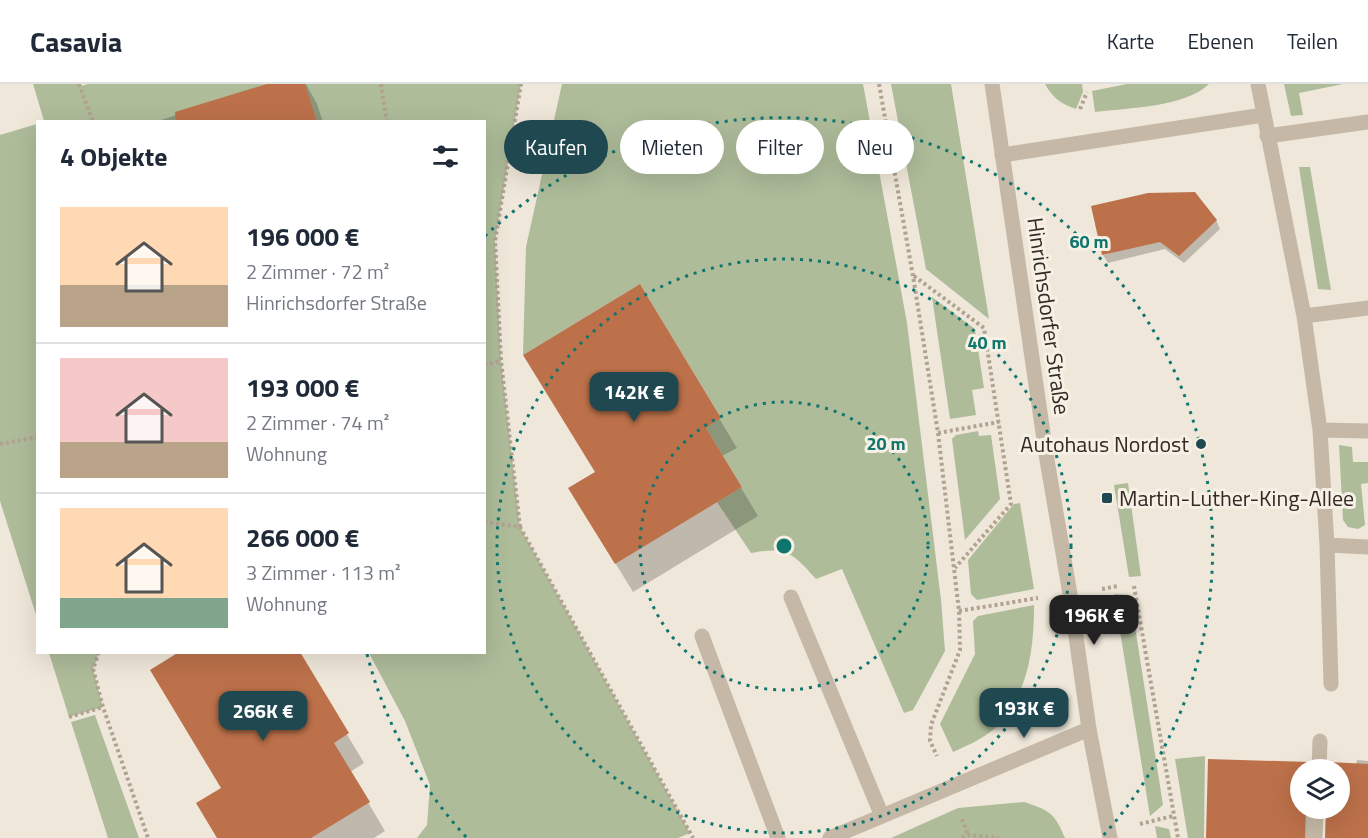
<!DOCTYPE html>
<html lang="de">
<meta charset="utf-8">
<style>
:root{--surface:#fff;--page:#f2f2f3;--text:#1f2937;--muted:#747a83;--line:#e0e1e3;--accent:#204850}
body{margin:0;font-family:"Titillium Web",sans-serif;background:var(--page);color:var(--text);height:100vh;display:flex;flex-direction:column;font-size:22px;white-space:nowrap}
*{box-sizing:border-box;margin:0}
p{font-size:20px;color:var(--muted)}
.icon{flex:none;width:33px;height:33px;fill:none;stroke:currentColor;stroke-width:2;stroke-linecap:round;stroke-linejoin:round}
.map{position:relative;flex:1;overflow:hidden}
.details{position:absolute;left:36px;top:36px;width:450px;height:534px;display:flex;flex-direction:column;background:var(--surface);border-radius:0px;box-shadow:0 6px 24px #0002}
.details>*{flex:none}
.banner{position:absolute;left:504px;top:36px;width:570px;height:54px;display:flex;gap:12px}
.controls{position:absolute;left:1290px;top:675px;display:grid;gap:12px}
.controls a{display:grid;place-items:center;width:60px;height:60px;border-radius:50%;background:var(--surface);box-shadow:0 6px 24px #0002;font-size:30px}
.price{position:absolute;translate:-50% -51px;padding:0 14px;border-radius:12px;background:var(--accent);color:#fff;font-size:20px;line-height:39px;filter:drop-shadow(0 2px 3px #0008)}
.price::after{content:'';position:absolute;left:50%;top:36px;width:18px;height:14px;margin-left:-9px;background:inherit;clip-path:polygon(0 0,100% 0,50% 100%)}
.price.on{background:#222;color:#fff}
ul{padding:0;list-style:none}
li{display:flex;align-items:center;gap:18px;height:150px;padding:0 24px}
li+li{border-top:2px solid var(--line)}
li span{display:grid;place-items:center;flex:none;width:168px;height:120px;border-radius:0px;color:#555}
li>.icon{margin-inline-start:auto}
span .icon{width:72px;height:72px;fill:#fffc;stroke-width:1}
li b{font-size:26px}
h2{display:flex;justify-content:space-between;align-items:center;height:72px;padding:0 24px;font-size:26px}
.tag{padding:0 21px;border-radius:27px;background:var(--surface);box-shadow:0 6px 24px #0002;font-size:21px;line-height:54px}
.tag.on{background:var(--accent);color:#fff}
header{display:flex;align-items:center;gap:36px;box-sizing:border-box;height:84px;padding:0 30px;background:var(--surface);border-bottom:2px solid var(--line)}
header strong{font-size:28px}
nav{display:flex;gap:33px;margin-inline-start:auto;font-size:21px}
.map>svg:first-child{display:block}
</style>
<header>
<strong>Casavia</strong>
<nav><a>Karte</a><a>Ebenen</a><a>Teilen</a></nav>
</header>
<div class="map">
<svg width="1368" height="754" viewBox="0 0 1368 754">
<rect width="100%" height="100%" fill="#efe7d9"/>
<path fill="#aebc9a" d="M 33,0 L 79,0 L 81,2 L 88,0 L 521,0 L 495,157 L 501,277 L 520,443 L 690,749 L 678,754 L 417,754 L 427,741 L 430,701 L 405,637 L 369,569 L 484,568 L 484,38 L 44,37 Z
M 562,0 L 863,0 L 907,239 L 941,516 L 945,567 L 913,626 L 904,629 L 842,485 L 816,495 C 793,469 786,462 751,469 L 717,418 L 742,403 L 706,344 L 721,334 L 640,200 L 523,271 L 526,163 Z
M 891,0 L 951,0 L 989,235 L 926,185 Z
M 1045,0 L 1082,0 L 1083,8 L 1076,25 C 1061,20 1053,14 1045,0 Z
M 1127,0 L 1209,0 C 1186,23 1127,24 1095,28 L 1092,7 Z
M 1284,0 L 1343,0 L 1299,9 L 1303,31 L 1291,32 Z
M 37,40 L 38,40 L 37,534 L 0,417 L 0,51 Z
M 1299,83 L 1310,83 L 1331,206 L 1318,205 Z
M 932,213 L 975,245 L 984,304 L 972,306 L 976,331 L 950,335 Z
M 978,347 L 979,352 L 991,351 L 1000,415 L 965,456 L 952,355 L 956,351 Z
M 1339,361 L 1352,363 L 1353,378 L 1368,378 L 1368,399 L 1361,400 L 1365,441 L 1358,445 L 1348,443 L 1343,436 Z
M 1128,399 L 1141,492 L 1129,493 L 1114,401 Z
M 1020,419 L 1034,505 L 977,516 L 971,510 L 968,476 L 1014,420 Z
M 1114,510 L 1130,511 L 1163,721 L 1150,732 Z
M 1034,521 C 1034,563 1029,606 1000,639 C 989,652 969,661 953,668 L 940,640 L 975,570 L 973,537 L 978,532 Z
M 49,569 L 99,569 L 93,585 L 103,623 L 69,633 Z
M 95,631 L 139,754 L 108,754 L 71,638 Z
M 1205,672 L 1204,754 L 1188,754 L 1175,675 Z
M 1024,718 C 1050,727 1054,728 1065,754 L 891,754 L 958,724 Z
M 1155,742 L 1169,745 L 1171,754 L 1157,754 Z"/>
<path fill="#0003" d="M 272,0 L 306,0 L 317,20 L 323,38 L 155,38 Z
M 1216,136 L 1220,145 L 1184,179 L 1165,165 L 1108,179 L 1103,171 Z
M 639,202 L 737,364 L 722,372 L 758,432 L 633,508 L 587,433 Z
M 298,568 L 364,679 L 350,688 L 385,747 L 374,754 L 218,754 L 223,705 Z
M 1357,676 L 1368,677 L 1368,754 L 1327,730 L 1320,729 L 1313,754 L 1208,754 L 1309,679 L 1312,686 L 1300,686 L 1300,724 L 1340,724 L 1340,686 L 1356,681 Z"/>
<path fill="#bc714a" d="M 267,0 L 305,0 L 317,38 L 176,38 L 175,28 Z
M 1195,108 L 1217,136 L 1179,172 L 1160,158 L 1102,171 L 1091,122 L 1148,109 Z
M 640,200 L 721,334 L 706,344 L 742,403 L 615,480 L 568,404 L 595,388 L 523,271 Z
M 179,568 L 300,568 L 349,649 L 334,659 L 370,718 L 311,754 L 217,754 L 196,719 L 221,704 L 150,586 Z
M 1208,675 L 1310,678 L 1309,686 L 1300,686 L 1300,724 L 1306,724 L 1305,754 L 1206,754 Z
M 1329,678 L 1368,680 L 1368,754 L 1325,754 L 1326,724 L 1340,724 L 1340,686 L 1329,686 Z"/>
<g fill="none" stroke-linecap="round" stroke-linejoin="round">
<path stroke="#b1a291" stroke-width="4" stroke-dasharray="3 3" stroke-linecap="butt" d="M 79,0 L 93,38
M 381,0 L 387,38
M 879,0 L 913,192 L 938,349 L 959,527 L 960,566 L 931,641 L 930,657 L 937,672
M 1080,25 L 1087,8
M 914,192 L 984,244 L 1011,420 L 955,484
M 484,281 L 501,277
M 938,349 L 999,338
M 0,360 L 38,353
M 484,438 L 520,443 L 693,754
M 520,443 L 501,277 L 495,157 L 521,0
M 1134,502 L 1178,754
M 1102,505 L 1118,502
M 959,527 L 1038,514
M 99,568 L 93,585 L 103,623 L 148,754
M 69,633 L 103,623
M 962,735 L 968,751
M 1140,740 L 1173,732
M 962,754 L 968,751 L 999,754"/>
<path stroke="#c5b8a6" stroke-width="15" d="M 1258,0 L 1304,232 L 1320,346 L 1327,461 L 1331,600
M 1267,52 L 1368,38
M 1002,71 L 1263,31
M 1304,232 L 1368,224
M 1320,346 L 1368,347
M 1327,461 L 1368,463
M 791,513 L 882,732
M 702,552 L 778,754
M 1319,686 L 1320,657
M 1315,754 L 1316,724"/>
<path stroke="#c5b8a6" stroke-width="15" d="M 992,0 L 1047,376 L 1070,510 L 1089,645 L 1110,754
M 830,754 L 1089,645"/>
</g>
<g fill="none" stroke="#0f766e" stroke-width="3" stroke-dasharray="3 6">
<circle cx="784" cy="462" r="144"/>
<circle cx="784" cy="462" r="287"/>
<path d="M466 753A431 431 0 0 1 367 570M485 152A431 431 0 0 1 1102 753"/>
</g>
<g fill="#204850" stroke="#f7f0e5" stroke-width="2">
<circle cx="1201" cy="360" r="6"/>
<rect x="1101" y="408" width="12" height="12" rx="3"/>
</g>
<g text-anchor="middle" stroke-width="6" stroke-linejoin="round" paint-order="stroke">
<g font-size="22" fill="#322b26" stroke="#f7f0e5">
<text transform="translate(1049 232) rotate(82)" y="8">Hinrichsdorfer Straße</text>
</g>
<g font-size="22" fill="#322b26" stroke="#f7f0e5" text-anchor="end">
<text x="1189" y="368">Autohaus Nordost</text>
<text x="1119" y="422" text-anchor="start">Martin-Luther-King-Allee</text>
</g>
</g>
<circle cx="784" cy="462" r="9" fill="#0f766e" stroke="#f7f0e5" stroke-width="3"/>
<g font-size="18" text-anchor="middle" font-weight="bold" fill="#0f766e" stroke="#f7f0e5" stroke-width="6" stroke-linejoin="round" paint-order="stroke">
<text x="1089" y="164">60 m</text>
<text x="987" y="265">40 m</text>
<text x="886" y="366">20 m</text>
</g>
</svg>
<div class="controls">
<a><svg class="icon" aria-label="layers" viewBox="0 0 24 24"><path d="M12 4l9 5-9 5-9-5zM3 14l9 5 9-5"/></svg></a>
</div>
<b class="price" style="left:634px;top:339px">142K €</b>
<b class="price on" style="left:1094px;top:562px">196K €</b>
<b class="price" style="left:1024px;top:655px">193K €</b>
<b class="price" style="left:263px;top:658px">266K €</b>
<div class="banner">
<a class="tag on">Kaufen</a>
<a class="tag">Mieten</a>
<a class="tag">Filter</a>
<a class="tag">Neu</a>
</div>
<section class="details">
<h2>4 Objekte<svg class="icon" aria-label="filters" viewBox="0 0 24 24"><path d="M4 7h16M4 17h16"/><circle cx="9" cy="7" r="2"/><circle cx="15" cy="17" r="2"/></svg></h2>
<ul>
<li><span style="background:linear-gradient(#ffd9b3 65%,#b9a48a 0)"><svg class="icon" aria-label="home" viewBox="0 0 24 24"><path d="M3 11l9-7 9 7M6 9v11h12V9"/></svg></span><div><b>196 000 €</b><p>2 Zimmer · 72 m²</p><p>Hinrichsdorfer Straße</p></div></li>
<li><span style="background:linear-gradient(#f6c9c9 70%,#b9a48a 0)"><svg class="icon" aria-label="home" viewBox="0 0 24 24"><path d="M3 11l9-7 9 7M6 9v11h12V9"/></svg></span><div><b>193 000 €</b><p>2 Zimmer · 74 m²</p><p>Wohnung</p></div></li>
<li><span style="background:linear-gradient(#ffd9b3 75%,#7fa58c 0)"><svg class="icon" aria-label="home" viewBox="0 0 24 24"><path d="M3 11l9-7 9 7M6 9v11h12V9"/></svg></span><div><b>266 000 €</b><p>3 Zimmer · 113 m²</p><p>Wohnung</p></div></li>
</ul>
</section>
</div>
